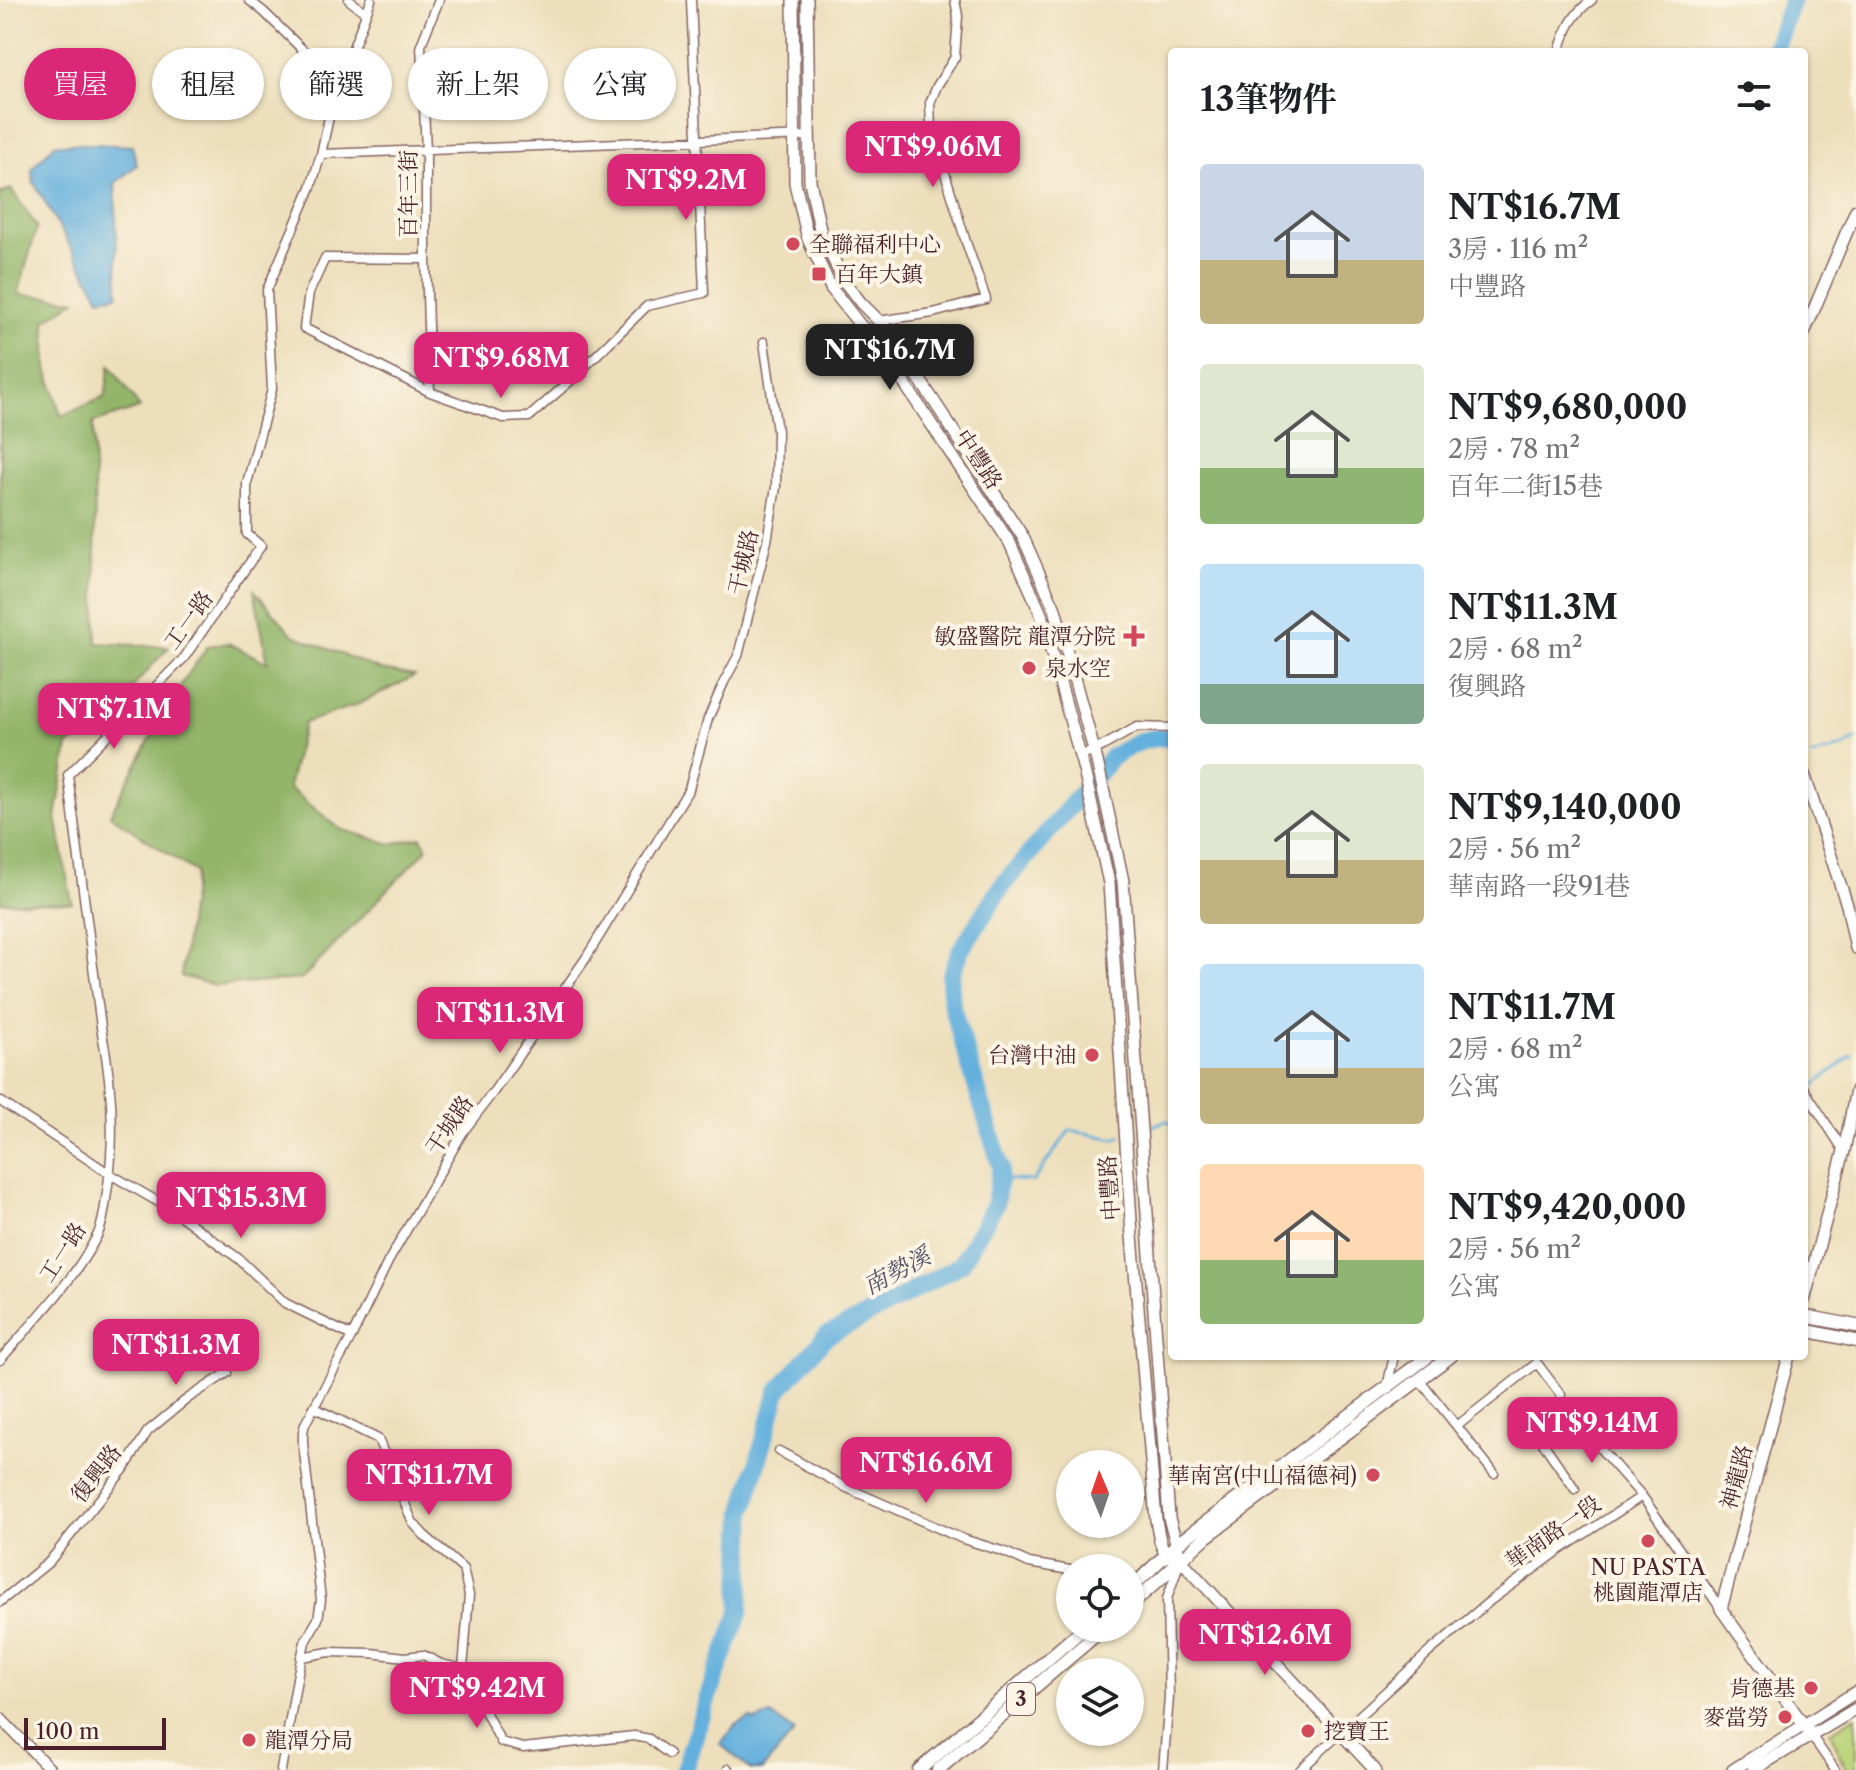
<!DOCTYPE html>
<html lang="zh-TW">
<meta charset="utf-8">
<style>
:root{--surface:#fff;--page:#f2f2f2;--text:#202124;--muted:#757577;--accent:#db2777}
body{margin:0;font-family:"Libre Caslon Text","Noto Serif TC",serif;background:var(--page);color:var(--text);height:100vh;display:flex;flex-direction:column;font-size:30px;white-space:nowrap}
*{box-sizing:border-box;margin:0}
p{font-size:26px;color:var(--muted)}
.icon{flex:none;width:44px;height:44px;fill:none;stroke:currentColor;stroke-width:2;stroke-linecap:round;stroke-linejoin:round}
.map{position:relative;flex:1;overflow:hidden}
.drawer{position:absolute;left:1168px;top:48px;width:640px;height:1312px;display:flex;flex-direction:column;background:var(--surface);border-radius:8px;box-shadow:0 2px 6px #0004}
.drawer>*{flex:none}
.top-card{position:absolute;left:24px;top:48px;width:760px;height:72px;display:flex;gap:16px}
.needle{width:52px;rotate:358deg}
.buttons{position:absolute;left:1056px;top:1450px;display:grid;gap:16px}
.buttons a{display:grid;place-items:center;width:88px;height:88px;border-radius:50%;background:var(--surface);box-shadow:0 2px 6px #0004;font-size:40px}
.scale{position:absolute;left:24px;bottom:20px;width:142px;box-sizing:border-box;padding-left:8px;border:4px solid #4a1f2b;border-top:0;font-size:22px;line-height:28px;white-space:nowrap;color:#4a1f2b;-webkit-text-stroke:6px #fcf5e5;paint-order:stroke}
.price{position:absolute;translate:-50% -68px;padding:0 18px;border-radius:16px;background:var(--accent);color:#fff;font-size:26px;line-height:52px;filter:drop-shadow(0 2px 4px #0008)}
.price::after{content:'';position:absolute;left:50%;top:48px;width:24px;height:18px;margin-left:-12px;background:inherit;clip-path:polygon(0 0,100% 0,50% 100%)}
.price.current{background:#222;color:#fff}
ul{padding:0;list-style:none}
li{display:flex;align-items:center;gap:24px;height:200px;padding:0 32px}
li span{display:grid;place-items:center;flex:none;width:224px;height:160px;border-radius:8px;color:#555}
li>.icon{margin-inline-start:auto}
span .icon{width:96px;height:96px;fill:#fffc;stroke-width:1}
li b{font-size:34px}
h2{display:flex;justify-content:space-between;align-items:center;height:96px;padding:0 32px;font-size:34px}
.chip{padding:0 28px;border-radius:36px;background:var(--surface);box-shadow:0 2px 6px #0004;font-size:28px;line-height:72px}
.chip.current{background:var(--accent);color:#fff}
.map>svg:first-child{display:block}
</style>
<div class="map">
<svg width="1856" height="1770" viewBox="0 0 1856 1770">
<rect width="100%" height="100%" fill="#fcf5e5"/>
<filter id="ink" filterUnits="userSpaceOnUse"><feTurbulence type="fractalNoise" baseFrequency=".0125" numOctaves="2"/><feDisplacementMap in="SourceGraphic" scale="16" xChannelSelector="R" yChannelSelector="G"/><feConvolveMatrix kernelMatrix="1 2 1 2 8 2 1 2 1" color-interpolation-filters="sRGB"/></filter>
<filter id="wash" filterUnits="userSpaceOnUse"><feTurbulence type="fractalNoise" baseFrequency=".006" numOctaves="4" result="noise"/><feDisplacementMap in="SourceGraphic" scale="32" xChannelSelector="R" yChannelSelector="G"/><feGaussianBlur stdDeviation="1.8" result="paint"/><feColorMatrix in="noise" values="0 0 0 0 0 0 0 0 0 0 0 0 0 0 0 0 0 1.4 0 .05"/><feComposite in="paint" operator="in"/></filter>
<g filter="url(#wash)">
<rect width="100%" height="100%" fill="#eddfbc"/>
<path fill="#b9d379" stroke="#827952" stroke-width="2" d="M 1856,1716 L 1856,1770 L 1847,1770 L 1830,1732 Z"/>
<path fill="#92b569" stroke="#6e6a4a" stroke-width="2" d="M 11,189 L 37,227 L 18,294 L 76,300 L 45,321 L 47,368 L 61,416 L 105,397 L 110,365 L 140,408 L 93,423 L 97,643 L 169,647 L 100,723 L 68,746 L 56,817 L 72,903 L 0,902 L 0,194 Z
M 254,590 L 293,635 L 381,670 L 415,676 L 361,703 L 304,723 L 288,787 L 340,829 L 391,844 L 421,837 L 427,849 L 302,979 L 216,986 L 181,976 L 195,872 L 110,815 L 171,699 L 208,646 L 228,643 L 268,663 Z"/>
<path fill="#63b0dd" stroke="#566884" stroke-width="2" d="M 55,144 L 92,144 L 132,146 L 137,165 L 115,183 L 118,295 L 100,298 L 33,181 L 32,168 Z
M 771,1715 L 795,1732 L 762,1770 L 751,1770 L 720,1744 L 737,1724 L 751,1718 L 754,1721 Z"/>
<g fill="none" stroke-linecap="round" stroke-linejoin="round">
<path stroke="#63b0dd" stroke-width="3" d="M 1812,756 L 1845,746 L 1856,739
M 1812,1087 L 1852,1055
M 1146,1128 L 1166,1121 L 1172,1123
M 1131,1133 L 1136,1132
M 999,1179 L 1033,1181 L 1070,1130 L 1115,1139 L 1120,1137"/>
<path stroke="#63b0dd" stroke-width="18" d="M 1773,52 L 1792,0
M 684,1770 L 710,1691 L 740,1613 L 744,1511 L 778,1391 L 826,1336 L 890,1304 L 961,1264 L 995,1205 L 1001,1167 L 952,1007 L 950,977 L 960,951 L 1002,886 L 1112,757 C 1132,745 1148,735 1172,738"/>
</g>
</g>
<g filter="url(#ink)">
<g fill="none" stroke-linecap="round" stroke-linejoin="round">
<g stroke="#83625e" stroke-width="11">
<path id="minor" d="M 249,0 L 264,12 L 309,56 L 344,72
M 349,0 L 366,13
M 1559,52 C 1565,31 1573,13 1592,0
M 321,154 L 809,136
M 426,259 L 325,258 L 309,293 L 304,328 L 430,392 L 503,418 L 529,417 L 569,382 L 647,306 L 704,293 L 691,0
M 878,321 L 933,313 L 986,299 L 966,242 L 931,127 L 930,103 L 937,86 L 955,57 L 958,16 L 955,0
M 430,392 L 426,259 L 426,150 L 421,45 L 439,0
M 1080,755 L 1094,751 L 1137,727 L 1172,728
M 1804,1089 L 1844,1151
M 0,1101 L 110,1174 L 174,1211 L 239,1259 L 285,1303 L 352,1336
M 0,1360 C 35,1320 74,1281 98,1234 C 104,1221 105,1206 107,1192 C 116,1137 112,1082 101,1027 L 68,775 L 184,658 L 261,546 L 247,534 L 247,483 L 272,389 L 267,290 L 311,187 L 321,154 L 337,80 L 344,72 L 371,0
M 1419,1379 L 1494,1473
M 1387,1387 L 1394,1356
M 313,1407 L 378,1439 L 413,1523 L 424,1535 L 463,1569 L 469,1595 L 463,1669
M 1568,1412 L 1642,1496 L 1721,1609
M 1457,1426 L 1537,1363 L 1561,1395
M 1536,1433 L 1575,1489
M 779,1451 L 845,1487 L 963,1539 L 1005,1552 L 1029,1563 L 1070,1570
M 0,1602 L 49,1562 L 124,1469 L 148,1431 L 187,1399 L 227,1373
M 301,1657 L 329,1652 L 371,1653 L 405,1657 L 423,1655 L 441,1664 L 463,1669 L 501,1742 L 523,1748 L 634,1736 L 649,1739 L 669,1754
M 1811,1735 L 1835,1770
M 728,1769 L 729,1770
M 281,1770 L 298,1673 L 305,1642 L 318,1619 L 321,1600 L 303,1443 L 303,1432 L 305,1424 L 352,1336 L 388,1262 L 463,1132 L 494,1091 L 586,958 L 689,789 L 708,719 L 724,682 L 738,656 L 767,541 L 776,487 L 777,431 L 764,342
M 1163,1770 L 1169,1697 L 1167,1599 L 1179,1564
M 1300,1770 L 1428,1653 L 1491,1600 L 1557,1552 L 1642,1496"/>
</g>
<g stroke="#83625e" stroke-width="13">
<path id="tertiary" d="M 0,1718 L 51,1770"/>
</g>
<g stroke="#83625e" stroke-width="14">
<path id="secondary" d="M 793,0 L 795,183 L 808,239 L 831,288 L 860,325 L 873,336 L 1010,543 L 1041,614 L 1084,770 L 1109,883 L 1132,1236 L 1156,1520 L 1160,1541 L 1166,1556 L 1172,1558
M 807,0 L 810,181 L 821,234 L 844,281 L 861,303 L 886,328 L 1023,537 L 1055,609 L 1097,761 L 1123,881 L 1169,1518 L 1181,1560 L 1375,1770
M 1804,333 L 1856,210
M 1804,774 L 1847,905 L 1856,948
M 1804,1301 L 1844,1151 L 1856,1090
M 1789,1356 L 1721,1609 L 1811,1735
M 1733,1770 L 1856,1692
M 1753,1770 L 1856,1709"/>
</g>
<g stroke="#83625e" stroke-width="15">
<path id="primary" d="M 1804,1316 L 1856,1326
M 1804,1330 L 1856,1341
M 1130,1589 L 1177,1544 L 1429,1356
M 1130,1606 L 1206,1537 L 1451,1356
M 919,1770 L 1084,1628
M 938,1770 L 1104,1628"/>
</g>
<use href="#minor" stroke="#fff" stroke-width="8"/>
<use href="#tertiary" stroke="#fff" stroke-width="10"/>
<use href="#secondary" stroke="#fff" stroke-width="11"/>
<use href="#primary" stroke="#fff" stroke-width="12"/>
</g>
</g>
<g fill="#d1495b" stroke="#fcf5e5" stroke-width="3">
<circle cx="793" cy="244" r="8"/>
<rect x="811" y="266" width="16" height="16" rx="4"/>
<path d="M1130 624h8v8h8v8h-8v8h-8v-8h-8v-8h8z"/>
<circle cx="1029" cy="668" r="8"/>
<circle cx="1092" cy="1055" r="8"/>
<circle cx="1373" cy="1475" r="8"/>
<circle cx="1648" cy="1541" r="8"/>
<circle cx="1811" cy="1688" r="8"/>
<circle cx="1785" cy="1717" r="8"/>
<circle cx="1308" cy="1731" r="8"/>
<circle cx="249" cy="1740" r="8"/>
</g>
<g text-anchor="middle" stroke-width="8" stroke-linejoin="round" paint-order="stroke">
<rect fill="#fcf5e5" stroke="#7f5f63" stroke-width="2" x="1007" y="1683" width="28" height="32" rx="6"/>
<g font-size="20" font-weight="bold" fill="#4a1f2b">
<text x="1021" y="1706">3</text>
</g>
<g font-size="22" fill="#4a1f2b" stroke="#fcf5e5">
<text transform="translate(408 194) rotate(-90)" y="8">百年三街</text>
<text transform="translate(979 459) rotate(57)" y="8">中豐路</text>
<text transform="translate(743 562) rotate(-77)" y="8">干城路</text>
<text transform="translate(188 620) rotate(-54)" y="8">工一路</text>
<text transform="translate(449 1125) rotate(-56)" y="8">干城路</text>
<text transform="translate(1109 1188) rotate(-94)" y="8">中豐路</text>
<text transform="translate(62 1252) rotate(-57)" y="8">工一路</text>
<text transform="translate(96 1473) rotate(-52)" y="8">復興路</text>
<text transform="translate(1736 1477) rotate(-75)" y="8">神龍路</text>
<text transform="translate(1553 1532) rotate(-35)" y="8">華南路一段</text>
</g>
<g font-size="22" fill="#4a1f2b" stroke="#fcf5e5" text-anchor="start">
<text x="809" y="252">全聯福利中心</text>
<text x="835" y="282">百年大鎮</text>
<text x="1116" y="644" text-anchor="end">敏盛醫院 龍潭分院</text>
<text x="1045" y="676">泉水空</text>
<text x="1076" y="1063" text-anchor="end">台灣中油</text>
<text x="1357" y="1483" text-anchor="end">華南宮(中山福德祠)</text>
<text x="1648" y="1575" text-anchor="middle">NU PASTA<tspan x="1648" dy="25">桃園龍潭店</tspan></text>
<text x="1795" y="1696" text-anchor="end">肯德基</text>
<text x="1769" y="1725" text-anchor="end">麥當勞</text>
<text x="1324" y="1739">挖寶王</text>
<text x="265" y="1748">龍潭分局</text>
</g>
<g font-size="24" font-style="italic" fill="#535269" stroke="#fcf5e5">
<text transform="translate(897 1271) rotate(-28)" y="8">南勢溪</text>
</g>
</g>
</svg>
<div class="buttons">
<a><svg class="needle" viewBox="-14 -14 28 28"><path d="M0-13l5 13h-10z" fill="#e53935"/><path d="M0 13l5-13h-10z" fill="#757577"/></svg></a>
<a><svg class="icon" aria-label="locate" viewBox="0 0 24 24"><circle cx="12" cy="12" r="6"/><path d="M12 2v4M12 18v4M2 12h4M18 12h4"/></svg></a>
<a><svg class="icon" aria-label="layers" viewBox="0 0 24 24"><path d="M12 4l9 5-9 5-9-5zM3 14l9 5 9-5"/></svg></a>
</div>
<div class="scale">100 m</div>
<b class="price" style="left:933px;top:189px">NT$9.06M</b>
<b class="price" style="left:686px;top:222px">NT$9.2M</b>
<b class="price current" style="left:890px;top:392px">NT$16.7M</b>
<b class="price" style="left:501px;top:400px">NT$9.68M</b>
<b class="price" style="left:114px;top:751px">NT$7.1M</b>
<b class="price" style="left:500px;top:1055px">NT$11.3M</b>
<b class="price" style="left:241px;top:1240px">NT$15.3M</b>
<b class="price" style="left:176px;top:1387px">NT$11.3M</b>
<b class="price" style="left:1592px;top:1465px">NT$9.14M</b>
<b class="price" style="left:926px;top:1505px">NT$16.6M</b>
<b class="price" style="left:429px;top:1517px">NT$11.7M</b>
<b class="price" style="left:1265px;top:1677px">NT$12.6M</b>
<b class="price" style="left:477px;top:1730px">NT$9.42M</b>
<div class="top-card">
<a class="chip current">買屋</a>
<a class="chip">租屋</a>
<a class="chip">篩選</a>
<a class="chip">新上架</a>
<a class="chip">公寓</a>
</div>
<section class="drawer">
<h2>13筆物件<svg class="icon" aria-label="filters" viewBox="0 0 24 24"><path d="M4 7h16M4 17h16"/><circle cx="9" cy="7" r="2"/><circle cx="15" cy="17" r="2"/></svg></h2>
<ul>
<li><span style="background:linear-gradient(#c9d6e8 60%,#c2b280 0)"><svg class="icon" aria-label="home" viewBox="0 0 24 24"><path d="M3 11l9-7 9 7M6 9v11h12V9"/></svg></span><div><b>NT$16.7M</b><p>3房 · 116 m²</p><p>中豐路</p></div></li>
<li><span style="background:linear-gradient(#dfe7d0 65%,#8fb573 0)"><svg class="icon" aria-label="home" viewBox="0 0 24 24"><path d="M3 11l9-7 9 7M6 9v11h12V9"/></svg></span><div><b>NT$9,680,000</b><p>2房 · 78 m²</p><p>百年二街15巷</p></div></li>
<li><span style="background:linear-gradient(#bfe0f5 75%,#7fa58c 0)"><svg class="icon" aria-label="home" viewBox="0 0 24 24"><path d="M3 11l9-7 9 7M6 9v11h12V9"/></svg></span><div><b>NT$11.3M</b><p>2房 · 68 m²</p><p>復興路</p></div></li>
<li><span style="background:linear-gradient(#dfe7d0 60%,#c2b280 0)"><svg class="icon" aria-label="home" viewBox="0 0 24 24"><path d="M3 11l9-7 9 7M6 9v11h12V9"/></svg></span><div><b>NT$9,140,000</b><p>2房 · 56 m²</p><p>華南路一段91巷</p></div></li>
<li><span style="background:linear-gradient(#bfe0f5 65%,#c2b280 0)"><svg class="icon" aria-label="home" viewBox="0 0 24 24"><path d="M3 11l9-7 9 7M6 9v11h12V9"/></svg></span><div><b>NT$11.7M</b><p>2房 · 68 m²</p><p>公寓</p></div></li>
<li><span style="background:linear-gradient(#ffd9b3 60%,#8fb573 0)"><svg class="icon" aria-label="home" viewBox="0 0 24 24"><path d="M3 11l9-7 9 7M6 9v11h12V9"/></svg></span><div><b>NT$9,420,000</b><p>2房 · 56 m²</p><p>公寓</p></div></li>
</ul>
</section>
</div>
